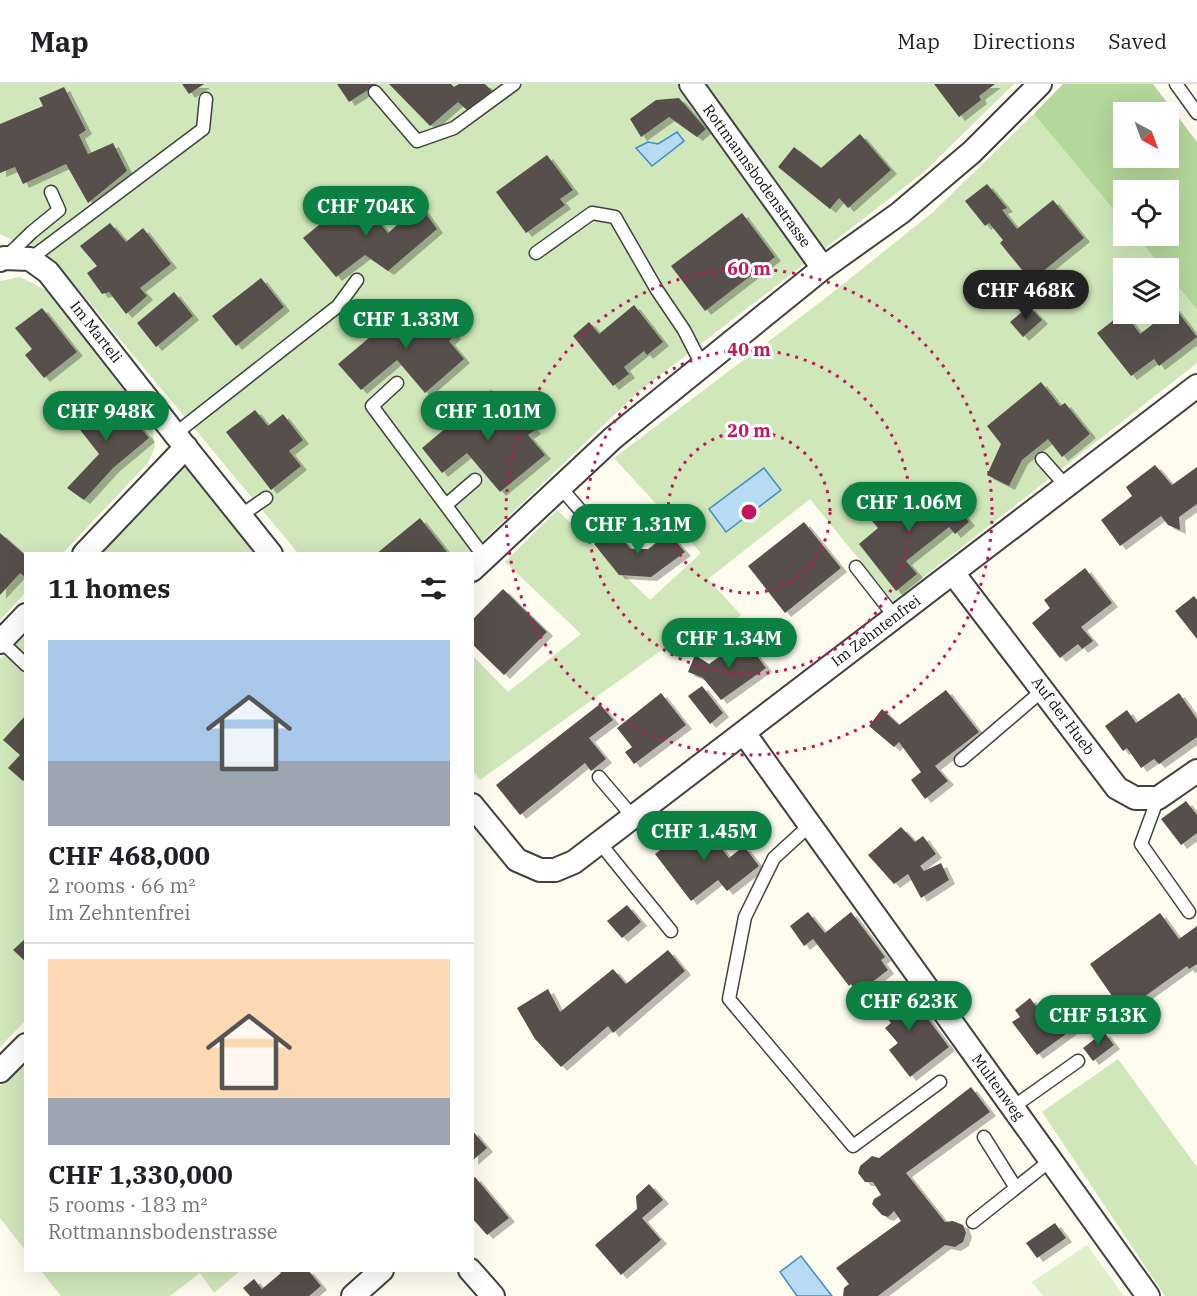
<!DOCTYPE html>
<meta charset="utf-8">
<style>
:root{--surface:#fff;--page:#f2f2f2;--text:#202124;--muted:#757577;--line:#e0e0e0;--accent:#0b8043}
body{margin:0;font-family:"IBM Plex Serif",serif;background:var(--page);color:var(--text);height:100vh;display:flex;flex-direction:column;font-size:22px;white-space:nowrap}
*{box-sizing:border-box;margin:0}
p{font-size:20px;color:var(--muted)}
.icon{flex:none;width:33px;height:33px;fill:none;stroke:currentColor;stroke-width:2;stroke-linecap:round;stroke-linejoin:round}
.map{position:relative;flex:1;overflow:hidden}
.sheet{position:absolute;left:24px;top:468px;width:450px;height:720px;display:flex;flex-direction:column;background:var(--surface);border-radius:0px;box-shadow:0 6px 24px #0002}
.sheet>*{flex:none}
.needle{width:39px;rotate:139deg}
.fabs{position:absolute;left:1113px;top:18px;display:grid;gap:12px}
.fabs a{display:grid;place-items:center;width:66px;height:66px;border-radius:0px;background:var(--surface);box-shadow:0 6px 24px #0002;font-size:30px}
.price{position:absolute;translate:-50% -51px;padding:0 14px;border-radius:21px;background:var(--accent);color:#fff;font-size:20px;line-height:39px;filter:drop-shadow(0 2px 3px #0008)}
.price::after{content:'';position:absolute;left:50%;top:36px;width:18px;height:14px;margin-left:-9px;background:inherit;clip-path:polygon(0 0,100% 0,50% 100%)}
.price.active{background:#222;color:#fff}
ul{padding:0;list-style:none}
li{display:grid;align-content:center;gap:12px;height:318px;padding:0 24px}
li+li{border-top:2px solid var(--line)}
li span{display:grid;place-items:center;height:186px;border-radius:0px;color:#555}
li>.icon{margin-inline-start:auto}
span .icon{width:108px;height:108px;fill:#fffc;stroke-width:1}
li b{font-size:26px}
h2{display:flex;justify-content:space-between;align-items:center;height:72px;padding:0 24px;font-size:26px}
header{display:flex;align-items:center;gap:36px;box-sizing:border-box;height:84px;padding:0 30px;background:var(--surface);border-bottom:2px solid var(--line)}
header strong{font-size:28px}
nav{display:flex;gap:33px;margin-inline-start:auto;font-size:21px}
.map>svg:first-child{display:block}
</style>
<header>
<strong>Map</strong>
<nav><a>Map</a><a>Directions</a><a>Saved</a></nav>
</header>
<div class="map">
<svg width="1197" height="1212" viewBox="0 0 1197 1212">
<defs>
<filter id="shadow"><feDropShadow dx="6" dy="4" stdDeviation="0" flood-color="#0004"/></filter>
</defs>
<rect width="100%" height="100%" fill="#fefcef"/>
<path fill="#d0e7ba" d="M 0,0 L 1014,0 L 924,88 L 637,309 L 469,470 L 298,469 L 54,176 L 0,150 Z
M 1034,30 L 1123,137 L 1124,152 L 1136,152 L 1163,184 L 1124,184 L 1124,230 L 1168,230 L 1169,191 L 1197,226 L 1197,279 L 893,517 L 810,415 L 708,495 L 741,531 L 702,564 L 673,558 L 480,696 L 473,687 L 472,571 L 508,608 L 581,550 L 505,478 L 557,426 L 650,516 L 701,469 L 614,374 L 827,213 L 932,129 Z
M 20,193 L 46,206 L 152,343 L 155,363 L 148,379 L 63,469 L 26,470 L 25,509 L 0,536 L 0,197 Z
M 187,378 L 257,470 L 100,470 Z
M 25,548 L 25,937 L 0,963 L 0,575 Z
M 1118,975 L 1197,1083 L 1197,1212 L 1165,1212 L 1042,1028 Z
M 25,977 L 25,1166 L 0,1134 L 0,1002 Z
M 41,1187 L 240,1187 L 214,1209 L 200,1189 L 170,1212 L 61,1212 Z"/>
<path fill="#b4d79a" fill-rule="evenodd" d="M 1063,0 L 1153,0 L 1197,58 L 1197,226 L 1169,191 L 1168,184 L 1163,184 L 1136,152 L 1168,152 L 1168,106 L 1124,106 L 1123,137 L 1034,30 ZM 1124,28 L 1168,28 L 1168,74 L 1124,74 Z"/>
<path fill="#e2efcc" d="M 1087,1161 L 1124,1212 L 1043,1212 L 1032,1198 Z"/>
<path fill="#b6dbf3" stroke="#408ec7" stroke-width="1.5" d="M 677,48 L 684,57 L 652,82 L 636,64 L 648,58 L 658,60 Z
M 764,384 L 781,406 L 726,448 L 709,425 Z
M 801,1172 L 832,1212 L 797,1212 L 780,1188 Z"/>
<path fill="#564f4b" filter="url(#shadow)" d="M 182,0 L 204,0 L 189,10 Z
M 337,0 L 377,0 L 349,18 Z
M 389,0 L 451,0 L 454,3 L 459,0 L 485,0 L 492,7 L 467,26 L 458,18 L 430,42 Z
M 934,0 L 995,0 L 979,12 L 981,16 L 959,33 Z
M 64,3 L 86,46 L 79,51 L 88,70 L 113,59 L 127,87 L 88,119 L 66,80 L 23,100 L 15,83 L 0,89 L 0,40 L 43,22 L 39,14 Z
M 679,14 L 706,45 L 697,53 L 669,33 L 641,53 L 630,35 L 656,16 Z
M 860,50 L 891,86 L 848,124 L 839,114 L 830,125 L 778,83 L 794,63 L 821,84 Z
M 547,71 L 573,106 L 560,115 L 565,121 L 526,149 L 496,108 Z
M 987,100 L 1007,124 L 1002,126 L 1017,145 L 1053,116 L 1084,154 L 1031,197 L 1000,159 L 1003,156 L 989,139 L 985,142 L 965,117 Z
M 356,111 L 388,149 L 420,121 L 437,145 L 388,187 L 365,171 L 336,193 L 303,154 Z
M 742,129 L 775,173 L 705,227 L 671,182 Z
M 110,139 L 126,158 L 143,144 L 171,180 L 140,204 L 147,212 L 126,230 L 109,208 L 102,210 L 87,189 L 97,182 L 80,162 Z
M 261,194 L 284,223 L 236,262 L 212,232 Z
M 174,208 L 193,232 L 156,263 L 137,239 Z
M 414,216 L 433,238 L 439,233 L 455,251 L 449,257 L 464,275 L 425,309 L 397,276 L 361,306 L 338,280 Z
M 634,221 L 663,258 L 647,271 L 644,267 L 624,283 L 629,290 L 613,302 L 573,252 L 589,238 L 599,250 Z
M 1029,222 L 1042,236 L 1023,253 L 1010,238 Z
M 1174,223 L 1197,253 L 1159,282 L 1154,275 L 1131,292 L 1097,249 L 1124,228 L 1140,250 L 1166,230 L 1168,230 L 1168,227 Z
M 42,224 L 77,268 L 44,294 L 25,271 L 32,265 L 15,244 Z
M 1041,298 L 1060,322 L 1065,319 L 1090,350 L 1062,373 L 1048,355 L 1022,376 L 1009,402 L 987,391 L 1001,360 L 987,342 Z
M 491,306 L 513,332 L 519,327 L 535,346 L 528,351 L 545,371 L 500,408 L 467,369 L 442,389 L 422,364 Z
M 112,309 L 149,354 L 113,384 L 84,416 L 67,404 L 99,370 L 74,338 Z
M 255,326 L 268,342 L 283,330 L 303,356 L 289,367 L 301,382 L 271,406 L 226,348 Z
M 1155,381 L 1172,401 L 1197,383 L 1197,420 L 1179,433 L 1180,446 L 1168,441 L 1161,432 L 1120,462 L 1101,436 L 1132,412 L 1126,403 Z
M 917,401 L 935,423 L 948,412 L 969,438 L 955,450 L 949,443 L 906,477 L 917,490 L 896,507 L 859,460 L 878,444 L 872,437 Z
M 420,434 L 447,468 L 445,470 L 376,470 Z
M 804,438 L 841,484 L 785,529 L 748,482 Z
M 614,445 L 631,465 L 648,465 L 669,449 L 685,468 L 651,493 L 619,491 L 594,460 Z
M 0,449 L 26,472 L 26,494 L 20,489 L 0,511 Z
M 1085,484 L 1112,519 L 1081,543 L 1093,557 L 1082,565 L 1078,560 L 1060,574 L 1032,539 L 1050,524 L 1044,516 Z
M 503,505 L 547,548 L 504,591 L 472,560 L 472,536 Z
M 1194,512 L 1197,516 L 1197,555 L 1175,527 Z
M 744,555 L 766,584 L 721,616 L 703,594 L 688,588 L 695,571 L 709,580 Z
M 702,602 L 723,629 L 710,640 L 688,612 Z
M 946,606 L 979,648 L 935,682 L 948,697 L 925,715 L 911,696 L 921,688 L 899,658 L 894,663 L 869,642 L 882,625 L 899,641 Z
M 661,609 L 686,641 L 634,680 L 625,668 L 632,663 L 617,644 Z
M 1179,609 L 1197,635 L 1197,653 L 1159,680 L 1154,675 L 1141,684 L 1127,664 L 1123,667 L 1105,642 L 1127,626 L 1136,639 Z
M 600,620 L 613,636 L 589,654 L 606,675 L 591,687 L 585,679 L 520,731 L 496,701 Z
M 26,631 L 26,694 L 23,697 L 8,684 L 20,671 L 3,656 Z
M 1186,717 L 1197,731 L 1197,749 L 1181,761 L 1161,735 Z
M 699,736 L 729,774 L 744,762 L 759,782 L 727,807 L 718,796 L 691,817 L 655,770 Z
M 901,743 L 915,758 L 923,752 L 936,770 L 920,782 L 924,787 L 941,779 L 949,796 L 921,814 L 908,790 L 894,800 L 868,771 Z
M 627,821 L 641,838 L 622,854 L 607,837 Z
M 808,828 L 825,849 L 851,828 L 885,873 L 881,876 L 888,886 L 858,909 L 851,900 L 849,902 L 813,855 L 804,862 L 790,842 Z
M 1160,829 L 1179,855 L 1197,842 L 1197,880 L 1189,885 L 1187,882 L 1123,928 L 1090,880 Z
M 26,854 L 26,878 L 13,866 Z
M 668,866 L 685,887 L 613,949 L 608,942 L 561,983 L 535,955 L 517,924 L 548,905 L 560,928 L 613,885 L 626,900 Z
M 889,900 L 909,925 L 916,919 L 949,963 L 910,993 L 889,966 L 898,959 L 885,944 L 891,939 L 871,914 Z
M 1049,913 L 1073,945 L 1037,971 L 1012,938 L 1020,933 L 1015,926 L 1030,914 L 1036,922 Z
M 1104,948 L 1114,961 L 1093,977 L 1083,964 Z
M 971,1003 L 990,1028 L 906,1089 L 945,1138 L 953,1137 L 963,1141 L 966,1149 L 963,1158 L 955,1163 L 945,1161 L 878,1212 L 843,1212 L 844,1204 L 849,1200 L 836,1184 L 901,1137 L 894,1127 L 888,1133 L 882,1131 L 872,1120 L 874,1115 L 881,1111 L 873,1098 L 865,1098 L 858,1089 L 860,1082 L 872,1072 L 879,1074 Z
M 472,1046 L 487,1064 L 472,1077 Z
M 475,1093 L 509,1134 L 487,1151 L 472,1134 L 472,1095 Z
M 649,1100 L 663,1116 L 642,1134 L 661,1156 L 621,1191 L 595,1161 L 637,1125 L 636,1112 Z
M 1055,1139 L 1066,1154 L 1037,1174 L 1026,1159 Z
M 279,1186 L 308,1186 L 321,1202 L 309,1212 L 250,1212 L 243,1204 L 254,1195 L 262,1205 L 281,1189 Z"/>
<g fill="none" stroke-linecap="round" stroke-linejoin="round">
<g stroke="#414141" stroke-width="15">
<path id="lane" d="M 1176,0 L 1197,29
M 375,8 L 417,57 L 454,44 L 514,0
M 536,169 L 592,129 L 615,133 L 657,206 L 684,246 L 702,281
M 5,174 L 32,148 L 59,126 L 51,108
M 30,175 L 203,45 L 206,15
M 397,299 L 372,322 L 485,474
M 175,350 L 338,222 L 357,196
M 1042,375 L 1066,402
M 560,403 L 594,442
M 446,421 L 475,396
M 240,432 L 266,414
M 856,483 L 895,533
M 1,557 L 26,581
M 961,676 L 1043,606
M 599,693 L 633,733
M 1158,714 L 1141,760 L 1189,828
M 810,741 L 774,774 L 745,833 L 729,915 L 853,1062 L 940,998
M 599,758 L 671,847
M 1013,1023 L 1078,977
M 984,1053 L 1016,1104
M 973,1138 L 1051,1076"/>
</g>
<g stroke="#414141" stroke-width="26">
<path id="street" d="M 691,0 L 823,184
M 0,176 L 4,174 L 30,175 L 48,188 L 175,350 L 271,470
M 84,470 L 186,363
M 472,486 L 613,354 L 823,184 L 900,129 L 972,68 L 1040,0
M 953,489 L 1117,704 L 1135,714 L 1158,714 L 1197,687
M 0,558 L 26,531
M 744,649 L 1148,1212
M 472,721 L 517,776 L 540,786 L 555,786 L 574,778 L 1197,302
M 0,987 L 26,961
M 470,1186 L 493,1212
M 353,1212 L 382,1186"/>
</g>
<use href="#lane" stroke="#fff" stroke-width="12"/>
<use href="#street" stroke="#fff" stroke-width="22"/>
</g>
<g fill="none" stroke="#c2185b" stroke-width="3" stroke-dasharray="3 6">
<circle cx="749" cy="428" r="81"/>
<circle cx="749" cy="428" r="162"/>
<circle cx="749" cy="428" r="243"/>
</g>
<g text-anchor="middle" stroke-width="6" stroke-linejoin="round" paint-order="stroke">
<g font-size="15" fill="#0e0e0e" stroke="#fff">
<text transform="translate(757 92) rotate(54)" y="5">Rottmannsbodenstrasse</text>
<text transform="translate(96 248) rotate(52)" y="5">Im Marteli</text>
<text transform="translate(876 547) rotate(-37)" y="5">Im Zehntenfrei</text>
<text transform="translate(1063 632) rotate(53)" y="5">Auf der Hueb</text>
<text transform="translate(998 1003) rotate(54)" y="5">Multenweg</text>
</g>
</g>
<circle cx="749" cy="428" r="9" fill="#c2185b" stroke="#fff" stroke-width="3"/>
<g font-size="18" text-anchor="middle" font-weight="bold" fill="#c2185b" stroke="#fff" stroke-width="6" stroke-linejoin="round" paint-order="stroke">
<text x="749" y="191">60 m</text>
<text x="749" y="272">40 m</text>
<text x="749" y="353">20 m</text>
</g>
</svg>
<div class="fabs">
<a><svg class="needle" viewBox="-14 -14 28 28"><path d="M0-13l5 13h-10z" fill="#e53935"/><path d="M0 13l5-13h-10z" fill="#757577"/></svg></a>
<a><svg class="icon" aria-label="locate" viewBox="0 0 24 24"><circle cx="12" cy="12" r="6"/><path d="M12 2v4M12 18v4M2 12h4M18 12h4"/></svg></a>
<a><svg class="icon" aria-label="layers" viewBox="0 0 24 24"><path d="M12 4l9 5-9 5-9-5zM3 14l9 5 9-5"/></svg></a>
</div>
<b class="price" style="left:366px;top:153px">CHF 704K</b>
<b class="price active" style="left:1026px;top:237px">CHF 468K</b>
<b class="price" style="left:406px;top:266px">CHF 1.33M</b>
<b class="price" style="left:106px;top:358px">CHF 948K</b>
<b class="price" style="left:488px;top:358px">CHF 1.01M</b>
<b class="price" style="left:909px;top:449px">CHF 1.06M</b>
<b class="price" style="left:638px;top:471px">CHF 1.31M</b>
<b class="price" style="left:729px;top:585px">CHF 1.34M</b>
<b class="price" style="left:704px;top:778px">CHF 1.45M</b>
<b class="price" style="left:909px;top:948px">CHF 623K</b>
<b class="price" style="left:1098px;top:962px">CHF 513K</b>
<section class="sheet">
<h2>11 homes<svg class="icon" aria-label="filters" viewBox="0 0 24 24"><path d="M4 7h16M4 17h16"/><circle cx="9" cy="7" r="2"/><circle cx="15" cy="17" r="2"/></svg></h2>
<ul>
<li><span style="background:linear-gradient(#a9c7e8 65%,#9aa5b1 0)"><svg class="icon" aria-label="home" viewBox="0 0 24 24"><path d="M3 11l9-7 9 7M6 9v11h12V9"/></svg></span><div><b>CHF 468,000</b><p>2 rooms · 66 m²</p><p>Im Zehntenfrei</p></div></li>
<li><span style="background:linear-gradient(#ffd9b3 75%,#9aa5b1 0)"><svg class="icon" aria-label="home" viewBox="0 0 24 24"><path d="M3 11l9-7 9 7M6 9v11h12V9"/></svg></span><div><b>CHF 1,330,000</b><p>5 rooms · 183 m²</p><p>Rottmannsbodenstrasse</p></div></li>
</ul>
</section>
</div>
